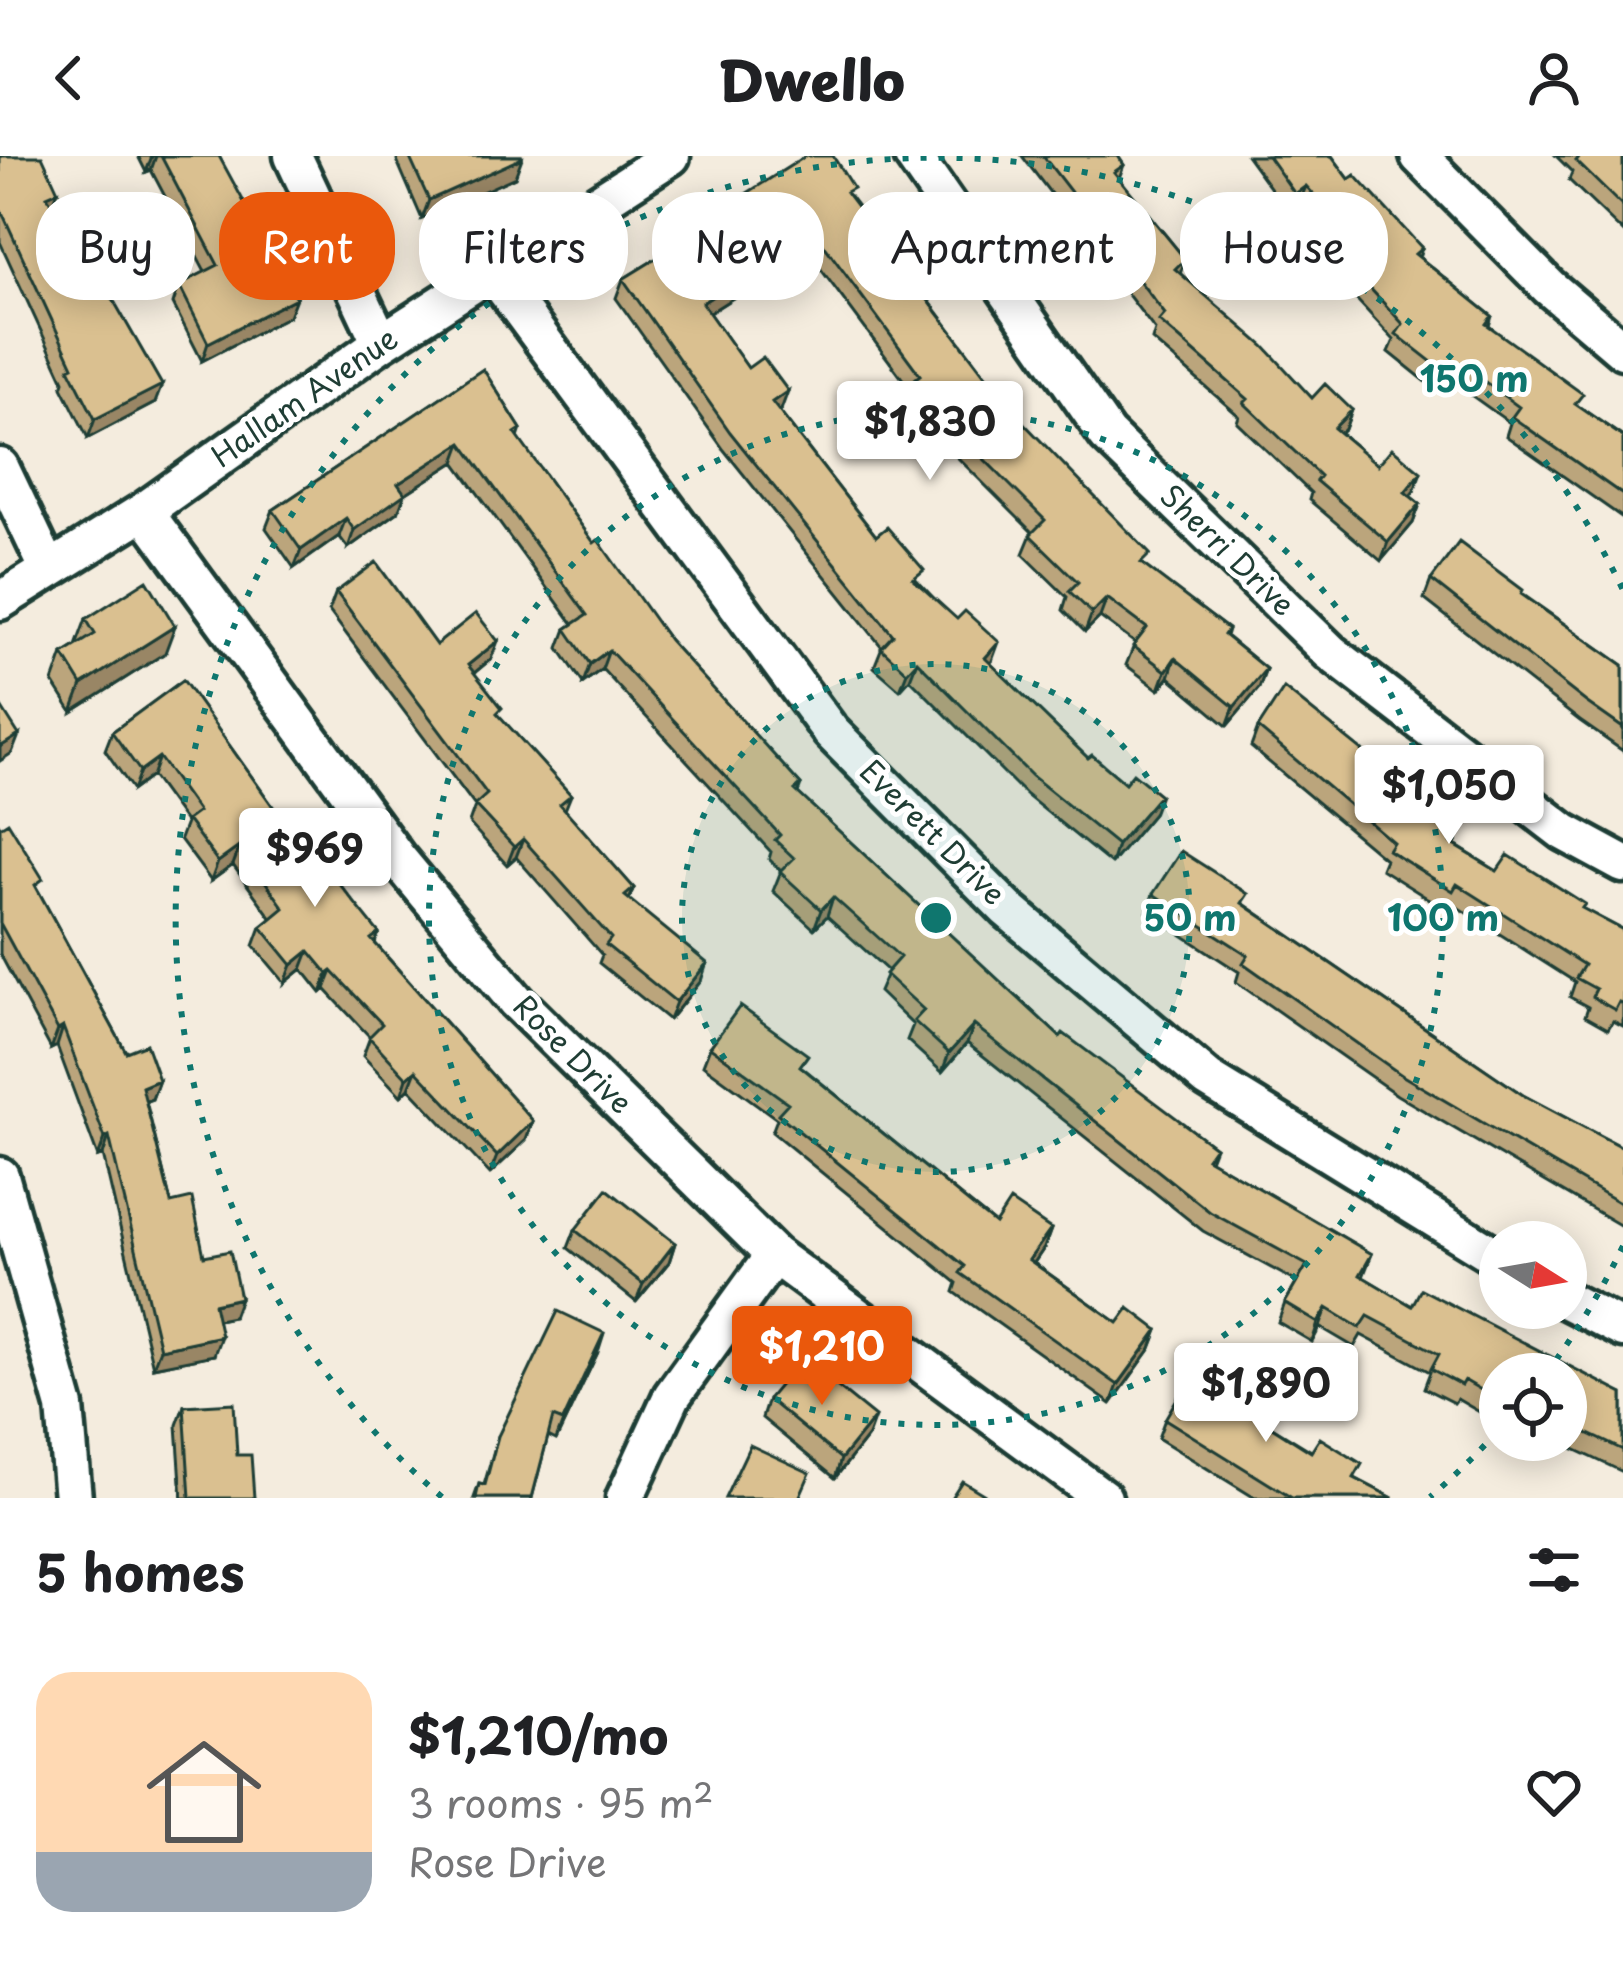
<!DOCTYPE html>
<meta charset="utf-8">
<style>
:root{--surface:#fff;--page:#f2f2f2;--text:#202124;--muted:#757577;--line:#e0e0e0;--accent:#ea580c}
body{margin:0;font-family:"Playpen Sans",sans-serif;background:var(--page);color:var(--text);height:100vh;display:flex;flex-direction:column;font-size:45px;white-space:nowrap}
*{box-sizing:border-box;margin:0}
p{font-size:39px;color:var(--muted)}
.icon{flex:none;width:66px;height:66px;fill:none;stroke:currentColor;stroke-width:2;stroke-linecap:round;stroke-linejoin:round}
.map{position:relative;height:1342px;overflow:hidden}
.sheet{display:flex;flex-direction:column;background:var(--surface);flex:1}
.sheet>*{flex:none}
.guide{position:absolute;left:36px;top:36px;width:1551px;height:108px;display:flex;gap:24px}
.needle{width:78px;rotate:101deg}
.tools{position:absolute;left:1479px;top:1065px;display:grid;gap:24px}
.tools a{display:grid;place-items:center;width:108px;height:108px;border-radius:50%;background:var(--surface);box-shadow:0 6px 30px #0003;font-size:60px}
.price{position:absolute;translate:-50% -102px;padding:0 27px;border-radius:12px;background:#fff;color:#222;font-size:39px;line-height:78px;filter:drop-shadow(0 3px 6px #0008)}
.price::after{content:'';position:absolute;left:50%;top:72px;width:36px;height:27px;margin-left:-18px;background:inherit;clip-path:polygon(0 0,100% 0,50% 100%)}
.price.on{background:var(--accent);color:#fff}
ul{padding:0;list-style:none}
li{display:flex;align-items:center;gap:36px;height:300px;padding:0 36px}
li+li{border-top:3px solid var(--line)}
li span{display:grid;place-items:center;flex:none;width:336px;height:240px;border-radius:36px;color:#555}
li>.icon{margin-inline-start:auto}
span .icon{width:144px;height:144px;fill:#fffc;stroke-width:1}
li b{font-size:51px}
h2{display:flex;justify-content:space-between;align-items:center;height:144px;padding:0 36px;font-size:51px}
.tag{padding:0 42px;border-radius:48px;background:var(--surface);box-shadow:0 6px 30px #0003;font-size:42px;line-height:108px}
.tag.on{background:var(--accent);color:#fff}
header{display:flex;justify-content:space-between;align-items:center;height:156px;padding:0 36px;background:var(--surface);font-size:54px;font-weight:800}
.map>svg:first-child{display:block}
</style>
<header><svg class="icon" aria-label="back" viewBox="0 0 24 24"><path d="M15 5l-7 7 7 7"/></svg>Dwello<svg class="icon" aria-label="person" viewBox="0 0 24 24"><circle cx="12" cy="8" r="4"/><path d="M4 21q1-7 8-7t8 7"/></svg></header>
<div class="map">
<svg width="1623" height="1342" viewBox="0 0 1623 1342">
<rect width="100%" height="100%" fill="#f4ecde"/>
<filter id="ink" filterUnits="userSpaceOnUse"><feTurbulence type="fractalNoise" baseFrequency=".00833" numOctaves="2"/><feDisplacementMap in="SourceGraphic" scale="24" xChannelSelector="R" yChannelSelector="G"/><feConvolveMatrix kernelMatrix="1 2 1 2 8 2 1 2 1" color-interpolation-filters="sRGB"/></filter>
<g filter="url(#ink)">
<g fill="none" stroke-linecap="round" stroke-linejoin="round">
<g stroke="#1f3d34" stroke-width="45">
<path id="minor" d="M 293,0 L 381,187
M 913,0 L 1107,279 L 1330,496 L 1564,676 L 1623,708
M 1419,0 L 1549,131 L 1623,194
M 493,117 L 831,576 L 1007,753 L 1208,923 L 1500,1103
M 0,311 L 49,414
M 144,355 L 398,703 L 516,845 L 774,1099 L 1103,1342
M 0,445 L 144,355 L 381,187 L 671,0
M 0,1020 L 65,1251 L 73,1342
M 1566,1144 L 1623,1173
M 625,1342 L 672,1240 L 774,1099"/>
</g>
<use href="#minor" stroke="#fff" stroke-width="36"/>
</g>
<path fill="#bba57c" stroke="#1f3d34" stroke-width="3" d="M 0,0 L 58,35 L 52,50 L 155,247 L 88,282 L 62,231 L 64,225 L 0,86 Z
M 138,0 L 219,0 L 289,160 L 202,205 L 173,148 L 179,129 L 205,116 L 151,14 L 146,16 Z
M 398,0 L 521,0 L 515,21 L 422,63 L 397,5 Z
M 1022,0 L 1118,0 L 1124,9 L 1119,22 L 1185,103 L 1180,118 L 1312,242 L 1352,254 L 1345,273 L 1340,277 L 1378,309 L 1414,335 L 1410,340 L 1420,348 L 1413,367 L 1381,405 L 1309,344 L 1311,337 L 1237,266 L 1239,260 L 1152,184 L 1155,174 Z
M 1247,0 L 1332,0 L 1349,23 L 1422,92 L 1419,101 L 1492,160 L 1489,170 L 1578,250 L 1623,281 L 1623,362 L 1506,280 L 1510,267 L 1450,224 L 1440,237 L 1389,196 L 1394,184 L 1322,106 L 1329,88 L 1332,85 L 1299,48 L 1288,56 Z
M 1556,0 L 1623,0 L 1623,76 L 1569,24 L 1572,16 Z
M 744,39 L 850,40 L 1013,256 L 1145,411 L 1228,473 L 1226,480 L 1266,513 L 1259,532 L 1227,570 L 1169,521 L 1159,534 L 1126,509 L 1135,487 L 1100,461 L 1085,476 L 1063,454 L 1067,441 L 1023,398 L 1032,376 L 946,290 L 928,303 L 892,253 L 899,235 L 907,229 L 797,81 L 740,117 L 743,121 L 736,140 L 709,157 L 748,212 L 781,254 L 779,255 L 876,380 L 992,505 L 990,507 L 1088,602 L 1153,658 L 1111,708 L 1026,639 L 910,523 L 900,534 L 874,511 L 882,491 L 724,294 L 616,142 L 623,123 L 740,51 Z
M 483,213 L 521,273 L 518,282 L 594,387 L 669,484 L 801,629 L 798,637 L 1060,881 L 1215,991 L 1210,1004 L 1372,1098 L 1363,1121 L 1412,1150 L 1623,1238 L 1623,1316 L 1557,1285 L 1550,1297 L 1528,1284 L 1566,1284 L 1566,1218 L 1500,1218 L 1500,1268 L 1457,1243 L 1454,1247 L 1424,1232 L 1430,1216 L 1361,1179 L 1354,1191 L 1320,1171 L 1312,1186 L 1278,1166 L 1285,1147 L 1297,1126 L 1203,1075 L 967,887 L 942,916 L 907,884 L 913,869 L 879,836 L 888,815 L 827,760 L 814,773 L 773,735 L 781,715 L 769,703 L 771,696 L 602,513 L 583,527 L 559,492 L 566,473 L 573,468 L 455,306 L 405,338 L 398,356 L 348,392 L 339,380 L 294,412 L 266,372 L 273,354 Z
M 1431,424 L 1522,438 L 1623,509 L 1623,595 L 1580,565 L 1424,443 Z
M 336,436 L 436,489 L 491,503 L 474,517 L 499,560 L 571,639 L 565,654 L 634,732 L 629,744 L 701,825 L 669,864 L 599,807 L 602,799 L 516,701 L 507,709 L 469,667 L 475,650 L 329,455 Z
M 86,463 L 165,497 L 72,556 L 53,526 L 63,498 L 76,490 Z
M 183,524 L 323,721 L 379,777 L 375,787 L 533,965 L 526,984 L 490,1018 L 409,932 L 401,940 L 363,900 L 370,881 L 325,833 L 321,837 L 302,813 L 285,827 L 254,790 L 261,771 L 272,763 L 233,709 L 211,725 L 180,683 L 186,667 L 152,620 L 133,634 L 105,594 L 112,576 Z
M 1258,572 L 1421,642 L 1465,666 L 1455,689 L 1497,715 L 1583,753 L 1623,774 L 1623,870 L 1613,865 L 1608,873 L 1585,860 L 1588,851 L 1570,841 L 1575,826 L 1451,747 L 1446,754 L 1381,713 L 1385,703 L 1251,591 Z
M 0,671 L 39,736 L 126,896 L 159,924 L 152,943 L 146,945 L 171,1047 L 204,1100 L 233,1161 L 217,1164 L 214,1199 L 153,1211 L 103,999 L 98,1001 L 57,890 L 51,893 L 0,798 Z
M 1153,738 L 1244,748 L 1523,939 L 1623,992 L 1623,1071 L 1397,939 L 1236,826 L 1239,816 L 1147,756 Z
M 710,891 L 803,912 L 995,1068 L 1051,1073 L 1044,1092 L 1034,1107 L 1118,1167 L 1158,1174 L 1151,1192 L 1111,1248 L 954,1136 L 957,1127 L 772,976 L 777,963 L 703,909 Z
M 575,1074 L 675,1087 L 669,1106 L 636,1146 L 568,1092 Z
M 598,1196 L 556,1284 L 548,1280 L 532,1342 L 474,1342 L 479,1328 L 484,1329 L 498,1280 Z
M 768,1243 L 868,1280 L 835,1322 L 762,1262 Z
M 1231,1243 L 1270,1250 L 1264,1266 L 1357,1323 L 1393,1342 L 1255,1342 L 1158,1282 L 1165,1263 Z
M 184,1250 L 237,1299 L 254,1342 L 182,1342 L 177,1269 Z"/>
<path fill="#998665" stroke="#1f3d34" stroke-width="3" d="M 152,0 L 156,0 L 151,14 L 146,16 Z
M 522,2 L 515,21 L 422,63 L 429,44 Z
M 1306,30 L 1299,48 L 1288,56 L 1295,38 Z
M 58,35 L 51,54 L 47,40 Z
M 804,62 L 797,81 L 727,125 L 734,106 Z
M 743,121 L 736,140 L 695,166 L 702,147 Z
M 296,142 L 289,160 L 202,205 L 208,187 Z
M 1457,205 L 1450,224 L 1440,237 L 1447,218 Z
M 162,229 L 155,247 L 88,282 L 95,263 Z
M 788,235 L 781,254 L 765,265 L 772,246 Z
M 1352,254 L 1345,273 L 1327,291 L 1334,272 Z
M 953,272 L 946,290 L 928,303 L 935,284 Z
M 462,287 L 455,306 L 405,338 L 398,356 L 348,392 L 354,374 L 398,328 Z
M 1421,316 L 1414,335 L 1399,354 L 1405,336 Z
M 1420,348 L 1413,367 L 1381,405 L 1388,386 Z
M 346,362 L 339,380 L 294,412 L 301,394 Z
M 1107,442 L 1100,461 L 1085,476 L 1092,457 Z
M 175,470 L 165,497 L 72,556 L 82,529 Z
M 498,485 L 491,503 L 461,528 L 468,509 Z
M 999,486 L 992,505 L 978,520 L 985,502 Z
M 609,494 L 602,513 L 583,527 L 590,508 Z
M 1175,502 L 1169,521 L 1159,534 L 1166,515 Z
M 917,505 L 910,523 L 900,534 L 907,516 Z
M 1266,513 L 1259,532 L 1227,570 L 1234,551 Z
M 19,579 L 12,597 L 0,605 L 0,591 Z
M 159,601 L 152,620 L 133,634 L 140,615 Z
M 1160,639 L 1153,658 L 1111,708 L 1117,689 Z
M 523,683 L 516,701 L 507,709 L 514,691 Z
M 240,690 L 233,709 L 211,725 L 218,706 Z
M 833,741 L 827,760 L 814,773 L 821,754 Z
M 309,795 L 302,813 L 285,827 L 292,809 Z
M 707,807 L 701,825 L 669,864 L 676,846 Z
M 332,815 L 325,833 L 321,837 L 328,818 Z
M 974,869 L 967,887 L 942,916 L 949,897 Z
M 63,871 L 57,890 L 51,893 L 58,874 Z
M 416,914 L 409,932 L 401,940 L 407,922 Z
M 159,924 L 152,943 L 136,949 L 142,931 Z
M 533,965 L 526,984 L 490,1018 L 497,1000 Z
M 109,980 L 103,999 L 98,1001 L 105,982 Z
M 1051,1073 L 1044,1092 L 1023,1123 L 1029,1104 Z
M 675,1087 L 669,1106 L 636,1146 L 643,1128 Z
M 240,1142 L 233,1161 L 207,1166 L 214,1148 Z
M 1327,1152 L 1320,1171 L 1312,1186 L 1318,1167 Z
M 1158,1174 L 1151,1192 L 1111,1248 L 1118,1229 Z
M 604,1177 L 598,1196 L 556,1284 L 563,1265 Z
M 221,1180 L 214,1199 L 153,1211 L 160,1193 Z
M 875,1261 L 868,1280 L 835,1322 L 841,1303 Z"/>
<path fill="#dac090" stroke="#1f3d34" stroke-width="3" d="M 0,0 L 42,0 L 58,35 L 47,40 L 93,130 L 103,126 L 162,229 L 95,263 L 69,212 L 73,210 L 0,52 Z
M 161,0 L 219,0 L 296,142 L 208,187 L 179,129 L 218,109 Z
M 409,0 L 521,0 L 522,2 L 429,44 Z
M 806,0 L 833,0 L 853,32 L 846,36 L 1013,256 L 1150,398 L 1141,407 L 1228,473 L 1224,479 L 1266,513 L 1234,551 L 1175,502 L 1166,515 L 1133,490 L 1147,472 L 1107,442 L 1092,457 L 1069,435 L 1078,426 L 1030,379 L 1045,364 L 953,272 L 935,284 L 899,235 L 920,219 L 804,62 L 734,106 L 743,121 L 702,147 L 748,212 L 763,201 L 788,235 L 772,246 L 876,380 L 887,371 L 924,414 L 913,423 L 957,463 L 965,455 L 999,486 L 985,502 L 1088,602 L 1092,599 L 1125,627 L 1133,617 L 1160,639 L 1117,689 L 1032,620 L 917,505 L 907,516 L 881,492 L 893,479 L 730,276 L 623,123 L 748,46 L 744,39 Z
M 1043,0 L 1118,0 L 1124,9 L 1114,16 L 1185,103 L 1175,113 L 1264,190 L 1312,242 L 1325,228 L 1352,254 L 1334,272 L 1378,309 L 1392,292 L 1421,316 L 1405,336 L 1420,348 L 1388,386 L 1316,325 L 1320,320 L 1244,247 L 1248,243 L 1159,165 L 1165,158 Z
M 1268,0 L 1332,0 L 1349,23 L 1355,19 L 1422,92 L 1415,98 L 1492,160 L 1486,168 L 1583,238 L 1575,248 L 1623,281 L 1623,339 L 1512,261 L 1519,251 L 1457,205 L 1447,218 L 1396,178 L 1403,168 L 1329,88 L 1345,73 L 1306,30 L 1295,38 Z
M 1580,0 L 1623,0 L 1623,51 L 1576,5 Z
M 483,213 L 521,273 L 515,277 L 594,387 L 598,384 L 669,484 L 801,629 L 795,634 L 1060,881 L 1063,877 L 1215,991 L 1207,1002 L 1372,1098 L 1360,1119 L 1412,1150 L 1421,1133 L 1623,1238 L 1623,1294 L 1566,1267 L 1566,1218 L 1500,1218 L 1500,1245 L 1464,1224 L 1461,1229 L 1431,1213 L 1439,1198 L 1368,1160 L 1360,1172 L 1327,1152 L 1318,1167 L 1285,1147 L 1307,1109 L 1210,1056 L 974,869 L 949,897 L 914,865 L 924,854 L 885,818 L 900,801 L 833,741 L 821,754 L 780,716 L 794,702 L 775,684 L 780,679 L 609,494 L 590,508 L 566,473 L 587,459 L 462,287 L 398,328 L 405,338 L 354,374 L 346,362 L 301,394 L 273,354 Z
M 1459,386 L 1523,434 L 1521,438 L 1623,509 L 1623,572 L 1586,546 L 1431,424 Z
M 376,406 L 436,489 L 476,457 L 498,485 L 468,509 L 502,552 L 497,557 L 571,639 L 560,648 L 634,732 L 625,740 L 707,807 L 676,846 L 606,789 L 611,782 L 523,683 L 514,691 L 475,649 L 487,638 L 336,436 Z
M 147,424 L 175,470 L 82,529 L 63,498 L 95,478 L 86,463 Z
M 183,524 L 323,721 L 330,716 L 379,777 L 371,783 L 533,965 L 497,1000 L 416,914 L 407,922 L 369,881 L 382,868 L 332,815 L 328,818 L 309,795 L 292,809 L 261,771 L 284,752 L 240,690 L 218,706 L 187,664 L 198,656 L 159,601 L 140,615 L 112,576 Z
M 1284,532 L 1421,642 L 1465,666 L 1451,687 L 1497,715 L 1508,699 L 1585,748 L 1582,752 L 1623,774 L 1623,848 L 1619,846 L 1615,854 L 1592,841 L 1596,833 L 1576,822 L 1584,809 L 1457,728 L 1453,735 L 1388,694 L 1393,686 L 1258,572 Z
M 0,549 L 19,579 L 0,591 Z
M 8,666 L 43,723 L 35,729 L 126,896 L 146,888 L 159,924 L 142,931 L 171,1047 L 192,1042 L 204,1100 L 230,1095 L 240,1142 L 214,1148 L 221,1180 L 160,1193 L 109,980 L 105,982 L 63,871 L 58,874 L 0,767 L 0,671 Z
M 1181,695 L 1248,738 L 1242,747 L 1523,939 L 1623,992 L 1623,1049 L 1403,920 L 1243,807 L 1248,799 L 1153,738 Z
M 740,850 L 808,899 L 800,910 L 995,1068 L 1010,1045 L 1051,1073 L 1029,1104 L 1118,1167 L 1129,1152 L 1158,1174 L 1118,1229 L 960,1117 L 965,1110 L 778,958 L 788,947 L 710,891 Z
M 607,1033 L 675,1087 L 643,1128 L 575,1074 Z
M 558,1155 L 604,1177 L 563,1265 L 553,1261 L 532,1342 L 476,1342 L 479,1328 L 485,1329 L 498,1280 Z
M 802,1202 L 875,1261 L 841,1303 L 768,1243 Z
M 1191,1219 L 1231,1243 L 1238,1231 L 1270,1250 L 1261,1264 L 1311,1296 L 1320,1282 L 1362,1308 L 1354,1322 L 1393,1342 L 1292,1342 L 1165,1263 Z
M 234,1247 L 237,1299 L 251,1299 L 254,1342 L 190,1342 L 184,1250 Z
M 750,1289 L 810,1317 L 799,1342 L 725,1342 Z
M 962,1325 L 990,1342 L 951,1342 Z"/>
</g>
<circle cx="936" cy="762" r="254" fill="#0f766e" fill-opacity=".12"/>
<g fill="none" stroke="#0f766e" stroke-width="6" stroke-dasharray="6 12">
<circle cx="936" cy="762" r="254"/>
<circle cx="936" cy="762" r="507"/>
<path d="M1623 1090A761 761 0 0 1 1548 1215M1497 1276A761 761 0 0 1 1430 1341M442 1341A761 761 0 1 1 1623 434"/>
</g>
<g text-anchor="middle" stroke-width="10" stroke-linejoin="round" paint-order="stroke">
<g font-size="30" fill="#1f3d34" stroke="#fff">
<text transform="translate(305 242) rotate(-35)" y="10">Hallam Avenue</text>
<text transform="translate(1227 395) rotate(44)" y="10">Sherri Drive</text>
<text transform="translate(932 677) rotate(45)" y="10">Everett Drive</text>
<text transform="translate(572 899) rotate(45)" y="10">Rose Drive</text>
</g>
</g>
<circle cx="936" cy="762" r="18" fill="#0f766e" stroke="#fff" stroke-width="6"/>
<g font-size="36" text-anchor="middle" font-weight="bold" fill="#0f766e" stroke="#fff" stroke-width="10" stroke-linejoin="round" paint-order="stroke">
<text x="1474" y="236">150 m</text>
<text x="1190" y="775">50 m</text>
<text x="1443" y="775">100 m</text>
</g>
</svg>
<div class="tools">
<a><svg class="needle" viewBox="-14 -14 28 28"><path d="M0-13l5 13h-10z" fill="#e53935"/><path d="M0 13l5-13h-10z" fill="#757577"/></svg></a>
<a><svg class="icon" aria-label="locate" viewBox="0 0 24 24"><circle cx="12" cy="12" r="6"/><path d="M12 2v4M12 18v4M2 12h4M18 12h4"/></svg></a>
</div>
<b class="price" style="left:930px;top:327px">$1,830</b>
<b class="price" style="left:1449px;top:691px">$1,050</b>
<b class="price" style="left:315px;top:754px">$969</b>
<b class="price on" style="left:822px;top:1252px">$1,210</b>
<b class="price" style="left:1266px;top:1289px">$1,890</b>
<div class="guide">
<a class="tag">Buy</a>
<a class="tag on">Rent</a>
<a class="tag">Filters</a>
<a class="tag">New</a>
<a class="tag">Apartment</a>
<a class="tag">House</a>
</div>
</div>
<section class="sheet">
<h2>5 homes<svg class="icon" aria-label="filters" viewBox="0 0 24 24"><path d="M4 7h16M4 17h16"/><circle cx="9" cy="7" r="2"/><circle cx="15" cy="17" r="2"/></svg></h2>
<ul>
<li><span style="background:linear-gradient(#ffd9b3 75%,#9aa5b1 0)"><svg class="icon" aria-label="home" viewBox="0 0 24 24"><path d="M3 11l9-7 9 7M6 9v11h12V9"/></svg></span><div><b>$1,210/mo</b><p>3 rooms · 95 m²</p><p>Rose Drive</p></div><svg class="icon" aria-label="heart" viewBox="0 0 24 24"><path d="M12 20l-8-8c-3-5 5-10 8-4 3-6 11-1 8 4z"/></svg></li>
</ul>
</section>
